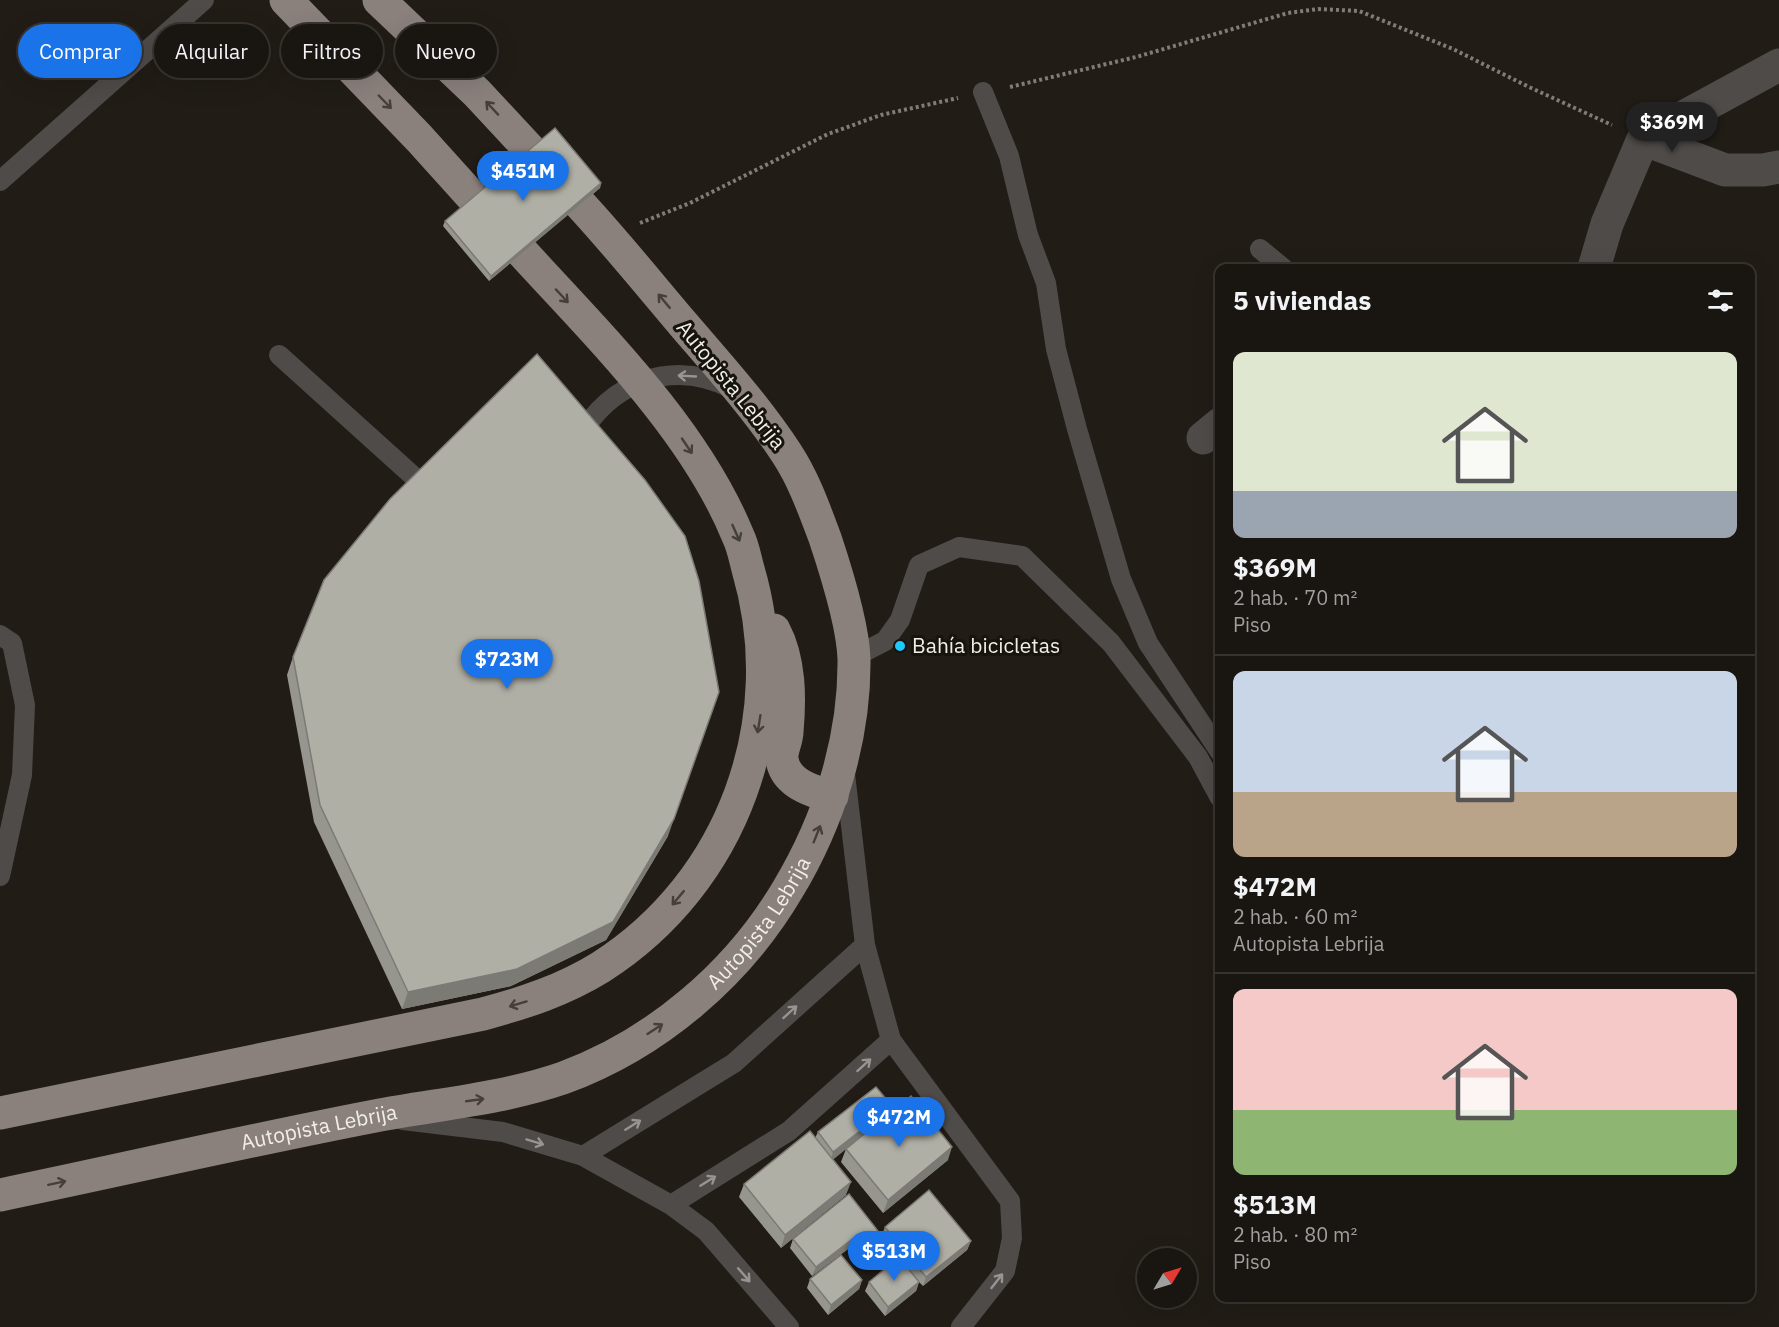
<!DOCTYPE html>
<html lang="es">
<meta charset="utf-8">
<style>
:root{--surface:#191510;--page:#221e19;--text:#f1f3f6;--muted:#9f9f9f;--line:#373430;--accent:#1a73e8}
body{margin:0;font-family:"IBM Plex Sans",sans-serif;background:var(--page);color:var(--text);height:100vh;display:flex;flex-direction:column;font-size:22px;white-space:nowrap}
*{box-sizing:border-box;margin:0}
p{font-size:20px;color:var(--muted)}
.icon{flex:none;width:33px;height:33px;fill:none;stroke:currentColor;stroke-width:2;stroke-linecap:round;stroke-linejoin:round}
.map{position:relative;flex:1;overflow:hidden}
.side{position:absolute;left:1215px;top:264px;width:540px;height:1038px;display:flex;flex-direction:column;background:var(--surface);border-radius:12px;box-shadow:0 6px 24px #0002,0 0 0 2px var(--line)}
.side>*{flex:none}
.hud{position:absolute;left:18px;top:24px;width:570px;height:54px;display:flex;gap:12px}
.needle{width:39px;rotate:52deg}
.buttons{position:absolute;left:1137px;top:1248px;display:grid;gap:12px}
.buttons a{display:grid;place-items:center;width:60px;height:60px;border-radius:50%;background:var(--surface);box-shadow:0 6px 24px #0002,0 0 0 2px var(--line);font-size:30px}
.price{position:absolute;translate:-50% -51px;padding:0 14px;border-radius:21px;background:var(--accent);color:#fff;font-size:20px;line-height:39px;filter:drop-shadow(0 2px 3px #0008)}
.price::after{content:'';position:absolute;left:50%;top:36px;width:18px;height:14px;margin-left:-9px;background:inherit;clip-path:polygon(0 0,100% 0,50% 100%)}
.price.active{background:#222;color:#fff}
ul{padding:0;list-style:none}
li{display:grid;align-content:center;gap:12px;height:318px;padding:0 18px}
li+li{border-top:2px solid var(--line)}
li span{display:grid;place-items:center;height:186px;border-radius:12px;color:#555}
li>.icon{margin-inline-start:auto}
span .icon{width:108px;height:108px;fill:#fffc;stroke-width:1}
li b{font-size:26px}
h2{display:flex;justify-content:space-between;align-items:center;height:72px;padding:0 18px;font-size:26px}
.pill{padding:0 21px;border-radius:27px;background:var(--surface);box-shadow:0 6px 24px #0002,0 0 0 2px var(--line);font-size:21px;line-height:54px}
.pill.active{background:var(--accent);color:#fff}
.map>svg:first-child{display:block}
</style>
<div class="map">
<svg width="1779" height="1327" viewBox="0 0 1779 1327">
<rect width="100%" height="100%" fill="#211c16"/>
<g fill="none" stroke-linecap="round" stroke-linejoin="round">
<path stroke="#807c77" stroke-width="4" stroke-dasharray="3 3" stroke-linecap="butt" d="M 1010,87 L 1136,57 L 1288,13 L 1318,9 L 1359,11 L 1453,49 L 1529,87 L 1612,125
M 640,223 L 690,203 L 828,134 L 881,115 L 958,98"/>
<path stroke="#4f4b49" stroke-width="20" d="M 983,92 L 1009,156 L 1028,235 L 1046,283 L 1056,349 L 1077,429 L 1121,579 L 1148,643 L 1220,752
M 0,181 L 204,0
M 1260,249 L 1283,268
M 279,355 L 433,494
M 578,439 C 611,381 672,358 733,389
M 0,635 L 12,643 L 25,705 L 22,775 L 0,876
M 854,657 L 885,641 L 900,620 L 919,565 L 959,547 L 1022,556 L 1111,643 L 1198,757 L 1220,798
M 891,1040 L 1010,1201 L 1012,1238 L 1005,1271 L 961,1327
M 403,1120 L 503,1132 L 583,1156 L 671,1205 L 789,1131 L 891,1040 L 865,945 L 845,774
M 583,1156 L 734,1063 L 865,945
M 671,1205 L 706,1231 L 789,1327"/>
<path stroke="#4f4b49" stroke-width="33" d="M 1643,139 L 1725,170 L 1763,170 L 1779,167
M 1594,268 L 1607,224 L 1643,139 L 1779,65
M 1203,438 L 1220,424"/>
<g stroke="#8a817d" stroke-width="33">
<path d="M 286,0 L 419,138 L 474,199"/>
<path d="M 379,0 L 477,93 L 531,151"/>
<path d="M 774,630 C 790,660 790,698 787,732 C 787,740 781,751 782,759 C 785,783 813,792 832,796"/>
<path d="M 0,1113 L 483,1014 C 524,1003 564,990 601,967 C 734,882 792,719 748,569 C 745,558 743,546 738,536 C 695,430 599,336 523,253"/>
<path id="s1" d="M 0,1195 C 125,1169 250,1140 375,1116 C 438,1104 502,1099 563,1078 C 656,1044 738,974 788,889 C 829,821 855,739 854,659 C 853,625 836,571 825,538 C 814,509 804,480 787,454 C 757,408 719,366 683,324 C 649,284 616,243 580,204"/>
</g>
</g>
<path fill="#97968e" d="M 601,183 L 600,188 L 489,281 L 443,226 L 445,221 Z
M 293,657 L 668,836 L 606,940 L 511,986 L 402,1009 L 314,822 L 287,675 Z
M 892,1106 L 889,1114 L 948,1160 L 883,1213 L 841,1162 L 846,1149 L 858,1139 L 833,1159 L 846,1195 L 781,1248 L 739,1197 L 744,1184 L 815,1138 L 818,1132 Z
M 885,1227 L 971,1241 L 967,1250 L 923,1286 L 919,1282 L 916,1291 L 885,1316 L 865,1291 L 869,1282 L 899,1257 L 889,1245 L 886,1254 L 869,1267 L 852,1246 L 812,1276 L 790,1248 L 793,1239 L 882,1235 Z
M 810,1279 L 862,1280 L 859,1289 L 828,1315 L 807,1288 Z"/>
<path fill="#7b7a74" d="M 601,183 L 600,188 L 489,281 L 491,276 Z
M 674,819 L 668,836 L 606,940 L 511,986 L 402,1009 L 408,992 Z
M 892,1106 L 889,1115 L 830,1162 L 833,1152 Z
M 952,1147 L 948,1160 L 883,1213 L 888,1200 Z
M 851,1182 L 846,1195 L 781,1248 L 785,1235 Z
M 855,1237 L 852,1246 L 812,1276 L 816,1267 Z
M 971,1241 L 967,1250 L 923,1286 L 926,1277 Z
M 889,1245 L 886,1254 L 869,1267 L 872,1258 Z
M 862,1280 L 859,1289 L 828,1315 L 831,1305 Z
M 919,1282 L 916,1291 L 885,1316 L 888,1307 Z"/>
<path fill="#b0afa5" stroke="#7b7a74" stroke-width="1.5" d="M 555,128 L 601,183 L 491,276 L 445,221 Z
M 537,354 L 645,480 L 685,536 L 699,581 L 719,692 L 674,819 L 613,922 L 517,969 L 408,992 L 320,805 L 293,657 L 324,580 L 390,499 Z
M 876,1087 L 892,1106 L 833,1152 L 818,1132 Z
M 911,1096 L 952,1147 L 888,1200 L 846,1149 Z
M 810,1131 L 851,1182 L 785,1235 L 744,1184 Z
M 929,1190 L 971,1241 L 926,1277 L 885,1227 Z
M 849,1194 L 889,1245 L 872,1258 L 855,1237 L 816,1267 L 793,1239 Z
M 841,1255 L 862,1280 L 831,1305 L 810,1279 Z
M 899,1257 L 919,1282 L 888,1307 L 869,1282 Z"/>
<defs><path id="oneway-shaft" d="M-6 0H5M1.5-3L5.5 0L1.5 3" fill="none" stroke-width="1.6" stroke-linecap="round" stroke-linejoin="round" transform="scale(1.5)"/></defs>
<g stroke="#453f3a">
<use href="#oneway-shaft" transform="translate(385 102) rotate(46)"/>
<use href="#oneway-shaft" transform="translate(492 108) rotate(-133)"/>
<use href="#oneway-shaft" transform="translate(562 296) rotate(47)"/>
<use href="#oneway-shaft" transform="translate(664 301) rotate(-130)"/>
<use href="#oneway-shaft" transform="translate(687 446) rotate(56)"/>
<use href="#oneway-shaft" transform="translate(736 533) rotate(66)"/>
<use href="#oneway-shaft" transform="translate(759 724) rotate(99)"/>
<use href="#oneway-shaft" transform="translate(817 834) rotate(-68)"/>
<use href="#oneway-shaft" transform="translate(678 898) rotate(130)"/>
<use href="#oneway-shaft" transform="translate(518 1004) rotate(163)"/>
<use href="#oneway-shaft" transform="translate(655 1029) rotate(-33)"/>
<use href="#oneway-shaft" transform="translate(475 1100) rotate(-8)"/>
<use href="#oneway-shaft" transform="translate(57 1183) rotate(-12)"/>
</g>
<g stroke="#989491">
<use href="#oneway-shaft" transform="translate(687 376) rotate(-177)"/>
<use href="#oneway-shaft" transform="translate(790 1012) rotate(-42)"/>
<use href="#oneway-shaft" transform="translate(864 1065) rotate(-42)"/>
<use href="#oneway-shaft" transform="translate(633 1125) rotate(-32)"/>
<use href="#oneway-shaft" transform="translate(535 1142) rotate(17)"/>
<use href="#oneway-shaft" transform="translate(708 1181) rotate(-32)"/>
<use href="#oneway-shaft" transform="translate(744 1275) rotate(49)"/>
<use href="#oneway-shaft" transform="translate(997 1281) rotate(-52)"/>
</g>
<circle fill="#1dc9fd" stroke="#17130d" stroke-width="2" cx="900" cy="646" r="6"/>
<g text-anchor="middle" stroke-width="6" stroke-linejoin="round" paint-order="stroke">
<g font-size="21" fill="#f1eee9" stroke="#17130d">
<text transform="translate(731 385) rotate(51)" y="7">Autopista Lebrija</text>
<text dy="7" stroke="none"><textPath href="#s1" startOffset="830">Autopista Lebrija</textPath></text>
<text dy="7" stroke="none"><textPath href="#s1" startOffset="326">Autopista Lebrija</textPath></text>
</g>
<g font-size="21" fill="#f1eee9" stroke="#17130d" text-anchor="start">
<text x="912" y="653">Bahía bicicletas</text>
</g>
</g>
</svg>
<div class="buttons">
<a><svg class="needle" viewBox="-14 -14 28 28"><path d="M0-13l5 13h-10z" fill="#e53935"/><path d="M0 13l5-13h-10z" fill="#9f9f9f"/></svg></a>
</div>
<b class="price active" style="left:1672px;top:153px">$369M</b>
<b class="price" style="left:523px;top:202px">$451M</b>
<b class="price" style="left:507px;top:690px">$723M</b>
<b class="price" style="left:899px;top:1148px">$472M</b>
<b class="price" style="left:894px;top:1282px">$513M</b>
<div class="hud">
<a class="pill active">Comprar</a>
<a class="pill">Alquilar</a>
<a class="pill">Filtros</a>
<a class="pill">Nuevo</a>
</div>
<section class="side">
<h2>5 viviendas<svg class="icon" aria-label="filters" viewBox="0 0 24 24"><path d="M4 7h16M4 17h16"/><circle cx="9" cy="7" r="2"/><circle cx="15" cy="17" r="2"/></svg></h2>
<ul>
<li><span style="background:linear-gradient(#dfe7d0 75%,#9aa5b1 0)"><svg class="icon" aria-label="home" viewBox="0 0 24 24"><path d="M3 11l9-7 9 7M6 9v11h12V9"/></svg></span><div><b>$369M</b><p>2 hab. · 70 m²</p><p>Piso</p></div></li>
<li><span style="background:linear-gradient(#c9d6e8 65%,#b9a48a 0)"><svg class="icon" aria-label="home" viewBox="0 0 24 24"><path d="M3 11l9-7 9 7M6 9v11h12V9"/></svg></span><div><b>$472M</b><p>2 hab. · 60 m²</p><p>Autopista Lebrija</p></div></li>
<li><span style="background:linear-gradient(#f6c9c9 65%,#8fb573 0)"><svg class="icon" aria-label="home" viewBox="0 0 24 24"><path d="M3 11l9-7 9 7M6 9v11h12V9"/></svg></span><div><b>$513M</b><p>2 hab. · 80 m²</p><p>Piso</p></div></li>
</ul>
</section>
</div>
